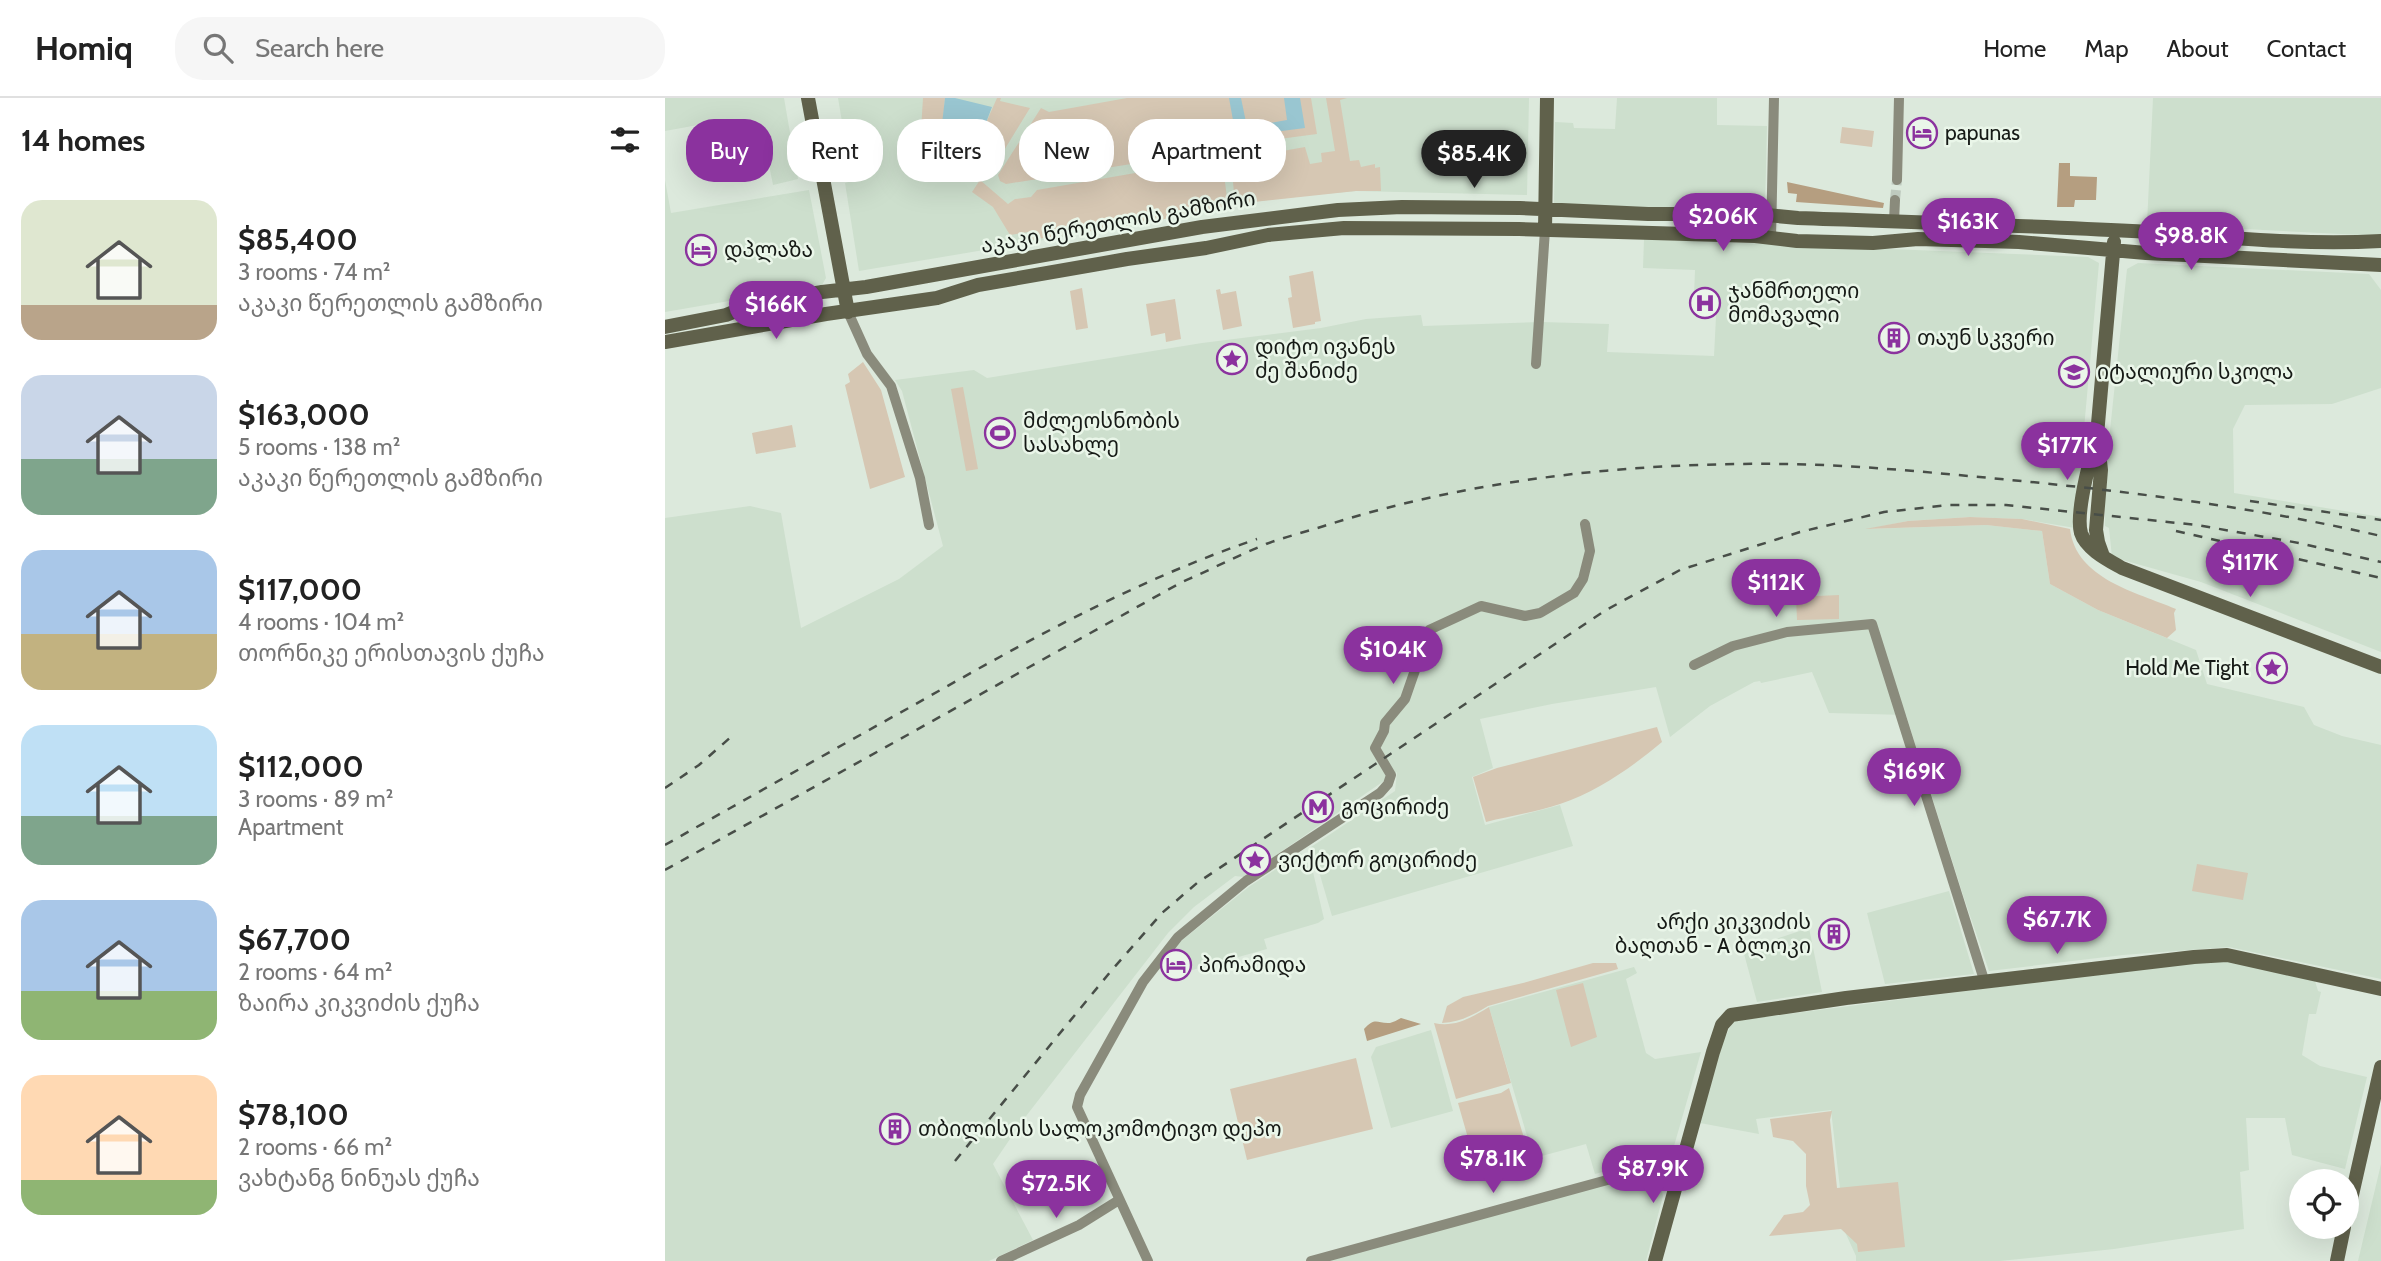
<!DOCTYPE html>
<meta charset="utf-8">
<style>
:root{--surface:#fff;--page:#f6f6f6;--text:#222;--muted:#767676;--line:#e0e0e0;--accent:#8b329e}
body{margin:0;font-family:Cabin,"Noto Sans Georgian",sans-serif;background:var(--page);color:var(--text);height:100vh;display:flex;flex-direction:column;font-size:26px;white-space:nowrap}
*{box-sizing:border-box;margin:0}
p{font-size:23px;color:var(--muted)}
.icon{flex:none;width:38px;height:38px;fill:none;stroke:currentColor;stroke-width:2;stroke-linecap:round;stroke-linejoin:round}
.map{position:relative;flex:1;overflow:hidden}
.drawer{display:flex;flex-direction:column;background:var(--surface);width:665px}
.drawer>*{flex:none}
.hud{position:absolute;left:21px;top:21px;width:665px;height:63px;display:flex;gap:14px}
.fabs{position:absolute;left:1624px;top:1071px;display:grid;gap:14px}
.fabs a{display:grid;place-items:center;width:70px;height:70px;border-radius:50%;background:var(--surface);box-shadow:0 7px 28px #0002;font-size:35px}
.price{position:absolute;translate:-50% -60px;padding:0 16px;border-radius:24px;background:var(--accent);color:#fff;font-size:23px;line-height:46px;filter:drop-shadow(0 2px 4px #0008)}
.price::after{content:'';position:absolute;left:50%;top:42px;width:21px;height:16px;margin-left:-10px;background:inherit;clip-path:polygon(0 0,100% 0,50% 100%)}
.price.selected{background:#222;color:#fff}
ul{padding:0;list-style:none}
li{display:flex;align-items:center;gap:21px;height:175px;padding:0 21px}
li span{display:grid;place-items:center;flex:none;width:196px;height:140px;border-radius:21px;color:#555}
li>.icon{margin-inline-start:auto}
span .icon{width:84px;height:84px;fill:#fffc;stroke-width:1}
li b{font-size:30px}
h2{display:flex;justify-content:space-between;align-items:center;height:84px;padding:0 21px;font-size:30px}
.tag{padding:0 24px;border-radius:28px;background:var(--surface);box-shadow:0 7px 28px #0002;font-size:24px;line-height:63px}
.tag.selected{background:var(--accent);color:#fff}
header{display:flex;align-items:center;gap:42px;box-sizing:border-box;height:98px;padding:0 35px;background:var(--surface);border-bottom:2px solid var(--line)}
header strong{font-size:33px}
nav{display:flex;gap:38px;margin-inline-start:auto;font-size:24px}
.search{width:490px;height:63px;background:var(--page);display:flex;align-items:center;gap:18px;box-sizing:border-box;padding:0 24px;border-radius:28px;color:var(--muted);font-size:26px}
main{display:flex;flex:1;min-height:0}
.map>svg:first-child{display:block}
</style>
<header>
<strong>Homiq</strong>
<div class="search"><svg class="icon" aria-label="search" viewBox="0 0 24 24"><circle cx="10" cy="10" r="6"/><path d="M15 15l6 6"/></svg>Search here</div>
<nav><a>Home</a><a>Map</a><a>About</a><a>Contact</a></nav>
</header>
<main>
<section class="drawer">
<h2>14 homes<svg class="icon" aria-label="filters" viewBox="0 0 24 24"><path d="M4 7h16M4 17h16"/><circle cx="9" cy="7" r="2"/><circle cx="15" cy="17" r="2"/></svg></h2>
<ul>
<li><span style="background:linear-gradient(#dfe7d0 75%,#b9a48a 0)"><svg class="icon" aria-label="home" viewBox="0 0 24 24"><path d="M3 11l9-7 9 7M6 9v11h12V9"/></svg></span><div><b>$85,400</b><p>3 rooms · 74 m²</p><p>აკაკი წერეთლის გამზირი</p></div></li>
<li><span style="background:linear-gradient(#c9d6e8 60%,#7fa58c 0)"><svg class="icon" aria-label="home" viewBox="0 0 24 24"><path d="M3 11l9-7 9 7M6 9v11h12V9"/></svg></span><div><b>$163,000</b><p>5 rooms · 138 m²</p><p>აკაკი წერეთლის გამზირი</p></div></li>
<li><span style="background:linear-gradient(#a9c7e8 60%,#c2b280 0)"><svg class="icon" aria-label="home" viewBox="0 0 24 24"><path d="M3 11l9-7 9 7M6 9v11h12V9"/></svg></span><div><b>$117,000</b><p>4 rooms · 104 m²</p><p>თორნიკე ერისთავის ქუჩა</p></div></li>
<li><span style="background:linear-gradient(#bfe0f5 65%,#7fa58c 0)"><svg class="icon" aria-label="home" viewBox="0 0 24 24"><path d="M3 11l9-7 9 7M6 9v11h12V9"/></svg></span><div><b>$112,000</b><p>3 rooms · 89 m²</p><p>Apartment</p></div></li>
<li><span style="background:linear-gradient(#a9c7e8 65%,#8fb573 0)"><svg class="icon" aria-label="home" viewBox="0 0 24 24"><path d="M3 11l9-7 9 7M6 9v11h12V9"/></svg></span><div><b>$67,700</b><p>2 rooms · 64 m²</p><p>ზაირა კიკვიძის ქუჩა</p></div></li>
<li><span style="background:linear-gradient(#ffd9b3 75%,#8fb573 0)"><svg class="icon" aria-label="home" viewBox="0 0 24 24"><path d="M3 11l9-7 9 7M6 9v11h12V9"/></svg></span><div><b>$78,100</b><p>2 rooms · 66 m²</p><p>ვახტანგ ნინუას ქუჩა</p></div></li>
</ul>
</section>
<div class="map">
<svg width="1716" height="1163" viewBox="0 0 1716 1163">
<rect width="100%" height="100%" fill="#dce9dc"/>
<path fill="#cddfcd" d="M 0,0 L 119,0 L 133,81 L 108,87 L 98,36 L 57,45 L 54,37 L 38,41 L 33,27 L 0,33 Z
M 173,0 L 864,0 L 862,97 L 691,93 L 626,99 L 570,106 L 480,125 L 194,173 L 180,85 L 187,83 Z
M 952,0 L 1052,0 L 1052,27 L 1102,28 L 1100,111 L 889,108 L 890,24 L 908,25 L 909,30 L 950,31 Z
M 1488,0 L 1716,0 L 1716,138 L 1482,126 Z
M 0,82 L 6,115 L 144,92 L 161,180 L 157,187 L 0,214 Z
M 979,141 L 1423,159 L 1434,165 L 1410,430 L 1357,421 L 1305,419 L 1243,423 L 1203,431 L 1321,427 L 1377,433 L 1385,486 L 1433,512 L 1531,552 L 1542,586 L 1639,609 L 1649,627 L 1677,638 L 1716,647 L 1716,881 L 1564,849 L 1458,857 L 1324,873 L 1298,797 L 1241,617 L 1164,615 L 1147,574 L 1096,585 L 1095,583 L 1089,584 L 1045,608 L 1005,639 L 991,589 L 887,606 L 815,621 L 828,670 L 807,679 L 820,727 L 895,707 L 908,748 L 667,818 L 655,777 L 643,751 L 730,693 L 732,674 L 579,779 L 570,778 L 529,809 L 503,835 L 358,1022 L 328,1066 L 368,1142 L 324,1163 L 0,1163 L 0,420 L 85,408 L 116,415 L 136,530 L 234,481 L 278,448 L 237,293 L 230,282 L 309,272 L 322,280 L 537,245 L 656,230 L 701,221 L 756,217 L 758,228 L 877,224 L 944,226 L 942,254 L 1049,258 L 1052,199 L 1029,198 L 1030,172 L 978,170 Z
M 1473,165 L 1704,176 L 1716,192 L 1716,290 L 1667,306 L 1580,307 L 1568,331 L 1569,395 L 1716,419 L 1716,554 L 1536,484 L 1447,459 L 1444,430 L 1440,428 L 1440,380 L 1462,171 Z
M 636,755 L 648,774 L 659,821 L 653,825 L 599,841 L 602,851 L 520,874 L 521,880 L 498,870 L 511,847 L 585,788 Z
M 1284,793 L 1309,876 L 1220,886 L 1202,815 Z
M 1144,830 L 1157,894 L 1092,904 L 1078,852 Z
M 1542,862 L 1561,862 L 1650,883 L 1653,893 L 1656,894 L 1651,916 L 1644,916 L 1637,957 L 1655,968 L 1702,979 L 1680,1071 L 1627,1057 L 1620,1020 L 1581,1020 L 1584,1072 L 1575,1074 L 1579,1131 L 1449,1151 L 1335,1163 L 1191,1163 L 1191,1158 L 1180,1134 L 1166,1012 L 1091,1021 L 1094,1036 L 1035,1025 L 1055,950 L 1068,923 Z
M 969,869 L 972,875 L 961,881 L 981,955 L 990,961 L 1036,954 L 1007,1055 L 930,1076 L 921,1046 L 862,1062 L 859,1050 L 865,1048 L 824,909 Z
M 766,932 L 788,1013 L 726,1030 L 706,959 L 711,949 Z
M 1716,1066 L 1716,1163 L 1693,1163 Z
M 973,1076 L 983,1078 L 996,1088 L 998,1098 L 981,1163 L 661,1163 Z"/>
<path fill="#d6c7b3" d="M 258,0 L 280,0 L 277,34 L 313,43 L 332,0 L 336,0 L 335,3 L 365,10 L 338,54 L 256,32 Z
M 462,0 L 646,0 L 652,36 L 563,48 L 561,40 L 490,52 L 491,62 L 341,86 L 335,83 L 333,77 L 376,10 L 384,14 Z
M 661,0 L 682,0 L 675,2 L 685,63 L 694,62 L 696,69 L 710,66 L 710,70 L 715,69 L 716,93 L 691,93 L 570,106 L 566,62 L 640,49 L 645,66 L 657,64 L 656,55 L 670,53 Z
M 1177,29 L 1209,33 L 1207,49 L 1175,45 Z
M 557,60 L 563,108 L 480,125 L 365,142 L 363,134 L 345,137 L 328,109 L 307,94 L 315,82 L 343,106 L 350,101 L 366,99 L 372,92 Z
M 648,173 L 656,223 L 650,224 L 650,226 L 628,230 L 623,200 L 627,199 L 624,178 Z
M 417,190 L 423,230 L 411,232 L 405,193 Z
M 555,191 L 556,196 L 571,193 L 577,228 L 558,232 L 551,192 Z
M 510,201 L 516,241 L 501,244 L 500,235 L 486,238 L 481,206 Z
M 198,264 L 216,292 L 240,379 L 205,391 L 180,287 L 185,284 L 183,276 Z
M 298,289 L 313,371 L 301,373 L 286,291 Z
M 127,327 L 131,349 L 91,356 L 87,335 Z
M 1305,419 L 1357,421 L 1405,431 C 1411,481 1471,494 1511,511 L 1509,515 L 1511,532 L 1502,540 L 1433,512 L 1385,486 L 1377,433 L 1321,427 L 1200,431 L 1243,423 Z
M 1174,497 L 1174,521 L 1132,522 L 1131,499 Z
M 992,629 L 997,644 C 966,670 933,693 895,706 C 871,714 845,718 821,724 L 808,679 L 832,670 Z
M 1532,766 L 1583,775 L 1578,802 L 1527,793 Z
M 928,865 L 951,865 L 953,871 L 823,908 C 808,917 795,924 777,925 L 782,908 L 798,899 L 858,885 Z
M 918,885 L 932,939 L 906,949 L 891,892 Z
M 824,909 L 846,985 L 791,1001 L 769,925 C 790,930 807,919 824,909 Z
M 691,960 L 708,1031 L 582,1062 L 565,991 Z
M 844,990 L 859,1040 L 807,1054 L 793,1005 L 836,995 Z
M 1167,1013 L 1165,1022 L 1172,1090 L 1233,1084 L 1240,1149 L 1193,1154 L 1192,1146 L 1176,1131 L 1104,1138 L 1119,1117 L 1138,1114 L 1145,1107 L 1141,1088 L 1141,1056 L 1128,1043 L 1108,1039 L 1105,1021 Z"/>
<path fill="#b59e80" d="M 1394,65 L 1405,65 L 1405,78 L 1432,79 L 1431,102 L 1410,102 L 1409,109 L 1392,109 Z
M 1122,84 L 1219,105 L 1218,110 L 1131,104 L 1132,96 L 1123,95 Z
M 736,920 L 756,926 L 702,943 L 699,931 C 711,918 712,926 725,925 C 729,924 732,922 736,920 Z"/>
<path fill="#99c6d1" d="M 280,0 L 290,0 L 327,9 L 314,43 L 276,34 Z
M 564,0 L 576,0 L 582,29 L 622,22 L 619,0 L 635,0 L 640,30 L 571,39 Z"/>
<g fill="none" stroke-linecap="round" stroke-linejoin="round">
<path stroke="#becabe" stroke-width="10" stroke-dasharray="10 5" stroke-linecap="butt" d="M 1230,102 L 1232,82"/>
<path stroke="#8a8b7c" stroke-width="10" d="M 1232,82 L 1234,0
M 1229,123 L 1230,102
M 1106,140 L 1109,0
M 183,214 L 202,256 L 226,288 L 255,380 L 264,427
M 871,266 L 880,132
M 1029,567 L 1068,548 L 1122,534 L 1207,526 L 1320,885
M 336,1163 L 414,1127 L 454,1102
M 483,1163 L 412,1009 L 415,997 L 478,884 L 513,839 L 581,783 L 715,695 L 723,686 L 726,677 L 710,650 L 719,633 L 720,625 L 740,601 L 764,532 L 816,508 L 860,518 L 875,515 L 909,495 L 918,481 L 925,453 L 920,426
M 646,1163 L 1019,1061"/>
<path stroke="#60614b" stroke-width="14" d="M 143,0 L 183,214
M 880,132 L 882,0
M 0,229 L 61,217 L 86,207 L 157,194 L 201,189 L 537,129 L 673,112 L 737,109 L 855,110 L 983,116 L 1091,116 L 1133,120 C 1244,124 1356,127 1467,133 C 1550,138 1633,148 1716,143
M 0,244 L 161,216 L 272,200 L 313,187 L 462,161 L 541,150 L 603,137 L 679,130 L 854,131 L 1090,138 L 1132,143 L 1208,145 L 1253,141 L 1354,144 L 1481,155 L 1716,167
M 1432,337 C 1426,358 1410,414 1416,435 C 1421,451 1443,462 1457,470 L 1716,569
M 1438,458 L 1433,444 L 1431,432 L 1436,372 L 1432,337 L 1449,144
M 1682,1119 L 1716,969
M 990,1163 L 1048,954 L 1057,927 L 1066,917 L 1181,900 L 1529,859 L 1562,857 L 1716,891
M 1672,1163 L 1679,1129"/>
<path stroke="#484e48" stroke-width="2.5" stroke-dasharray="9 9" stroke-linecap="butt" d="M 1585,403 L 1716,422
M 1511,433 L 1716,480
M 0,690 L 34,667 L 67,638
M 0,747 C 83,700 166,653 249,607 C 360,544 471,482 592,441
M 0,772 L 517,484 C 545,472 572,458 601,446 C 620,439 640,434 659,428 C 806,381 965,364 1120,366 C 1195,367 1271,375 1346,382 C 1470,394 1594,410 1716,438
M 290,1063 L 446,873 L 497,815 L 532,785 L 941,512 L 1015,472 L 1135,434 L 1219,414 L 1284,407 L 1341,407 L 1532,427 L 1634,445 L 1716,464"/>
</g>
<defs>
<g id="hotel-ring" transform="scale(1.575)"><circle r="9.5" fill="#eaf6e9" stroke="#8b329e" stroke-width="1.5"/><path d="M-6-4.5h1.5V1H6V5H4.5V3h-9V5H-6ZM-4 0a1.8 1.8 0 1 1 3.6 0ZM.5 0V-2.5h3Q6-2.5 6 0Z" fill="#8b329e"/></g>
<g id="hospital-ring" transform="scale(1.575)"><circle r="9.5" fill="#eaf6e9" stroke="#8b329e" stroke-width="1.5"/><path d="M-5-5h3v3.5h4V-5h3V5h-3V1.5h-4V5h-3Z" fill="#8b329e"/></g>
<g id="building-ring" transform="scale(1.575)"><circle r="9.5" fill="#eaf6e9" stroke="#8b329e" stroke-width="1.5"/><path d="M-4-6H4V6H1V3H-1V6H-4ZM-2.5-4.3h1.7v1.8h-1.7ZM.8-4.3h1.7v1.8H.8ZM-2.5-1h1.7V.8h-1.7ZM.8-1h1.7V.8H.8Z" fill="#8b329e"/></g>
<g id="sight-ring" transform="scale(1.575)"><circle r="9.5" fill="#eaf6e9" stroke="#8b329e" stroke-width="1.5"/><path d="M0-6L1.8-2.2L6-1.7L2.9 1.2L3.7 5.4L0 3.3L-3.7 5.4L-2.9 1.2L-6-1.7L-1.8-2.2Z" fill="#8b329e"/></g>
<g id="school-ring" transform="scale(1.575)"><circle r="9.5" fill="#eaf6e9" stroke="#8b329e" stroke-width="1.5"/><path d="M0-5L7-2L0 1L-7-2ZM-4 1L0 2.5L4 1V4Q0 6-4 4Z" fill="#8b329e"/></g>
<g id="stadium-ring" transform="scale(1.575)"><circle r="9.5" fill="#eaf6e9" stroke="#8b329e" stroke-width="1.5"/><path d="M0-5a6.5 5 0 1 0 0 10a6.5 5 0 1 0 0-10ZM-3.5-1.8h7v3.6h-7Z" fill="#8b329e"/></g>
<g id="metro-ring" transform="scale(1.575)"><circle r="9.5" fill="#eaf6e9" stroke="#8b329e" stroke-width="1.5"/><path d="M-5.5 5V-5H-3L0 0L3-5H5.5V5H3V-.5L0 4L-3-.5V5Z" fill="#8b329e"/></g>
</defs>
<g fill-rule="evenodd">
<use href="#hotel-ring" x="1257" y="35"/>
<use href="#hotel-ring" x="36" y="152"/>
<use href="#hospital-ring" x="1040" y="205"/>
<use href="#building-ring" x="1229" y="240"/>
<use href="#sight-ring" x="567" y="261"/>
<use href="#school-ring" x="1409" y="274"/>
<use href="#stadium-ring" x="335" y="335"/>
<use href="#sight-ring" x="1607" y="570"/>
<use href="#metro-ring" x="653" y="709"/>
<use href="#sight-ring" x="590" y="762"/>
<use href="#building-ring" x="1169" y="836"/>
<use href="#hotel-ring" x="511" y="867"/>
<use href="#building-ring" x="230" y="1031"/>
</g>
<g text-anchor="middle" stroke-width="5" stroke-linejoin="round" paint-order="stroke">
<g font-size="21" fill="#161a16" stroke="#eaf6e9" text-anchor="start">
<text x="1280" y="42">papunas</text>
<text x="59" y="159">დპლაზა</text>
<text x="1063" y="200">ჯანმრთელი<tspan x="1063" dy="24">მომავალი</tspan></text>
<text x="1252" y="247">თაუნ სკვერი</text>
<text x="590" y="256">დიტო ივანეს<tspan x="590" dy="24">ძე შანიძე</tspan></text>
<text x="1432" y="281">იტალიური სკოლა</text>
<text x="358" y="330">მძლეოსნობის<tspan x="358" dy="24">სასახლე</tspan></text>
<text x="1584" y="577" text-anchor="end">Hold Me Tight</text>
<text x="676" y="716">გოცირიძე</text>
<text x="613" y="769">ვიქტორ გოცირიძე</text>
<text x="1146" y="831" text-anchor="end">არქი კიკვიძის<tspan x="1146" dy="24">ბაღთან - A ბლოკი</tspan></text>
<text x="534" y="874">პირამიდა</text>
<text x="253" y="1038">თბილისის სალოკომოტივო დეპო</text>
</g>
<g font-size="21" fill="#161a16" stroke="#eaf6e9">
<text transform="translate(453 124) rotate(-10)" y="7">აკაკი წერეთლის გამზირი</text>
</g>
</g>
</svg>
<div class="fabs">
<a><svg class="icon" aria-label="locate" viewBox="0 0 24 24"><circle cx="12" cy="12" r="6"/><path d="M12 2v4M12 18v4M2 12h4M18 12h4"/></svg></a>
</div>
<b class="price selected" style="left:809px;top:92px">$85.4K</b>
<b class="price" style="left:1058px;top:155px">$206K</b>
<b class="price" style="left:1303px;top:160px">$163K</b>
<b class="price" style="left:1526px;top:174px">$98.8K</b>
<b class="price" style="left:111px;top:243px">$166K</b>
<b class="price" style="left:1402px;top:384px">$177K</b>
<b class="price" style="left:1585px;top:501px">$117K</b>
<b class="price" style="left:1111px;top:521px">$112K</b>
<b class="price" style="left:728px;top:588px">$104K</b>
<b class="price" style="left:1249px;top:710px">$169K</b>
<b class="price" style="left:1392px;top:858px">$67.7K</b>
<b class="price" style="left:828px;top:1097px">$78.1K</b>
<b class="price" style="left:988px;top:1107px">$87.9K</b>
<b class="price" style="left:391px;top:1122px">$72.5K</b>
<div class="hud">
<a class="tag selected">Buy</a>
<a class="tag">Rent</a>
<a class="tag">Filters</a>
<a class="tag">New</a>
<a class="tag">Apartment</a>
</div>
</div>
</main>
